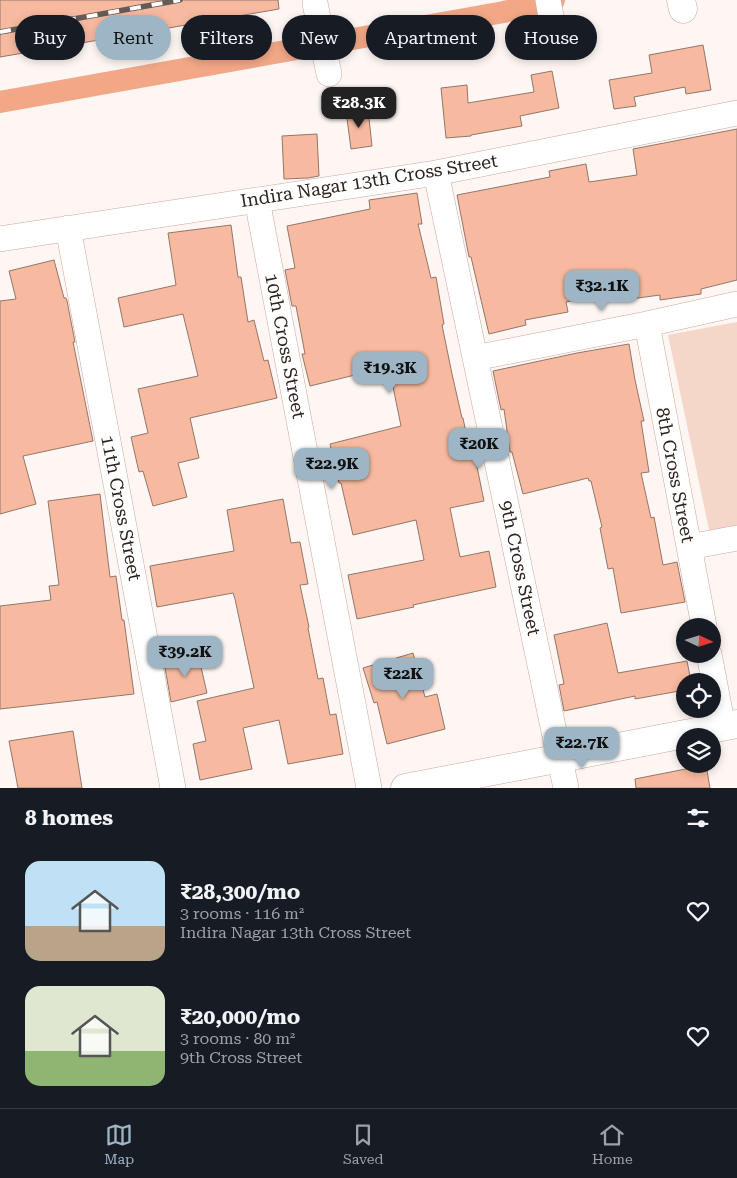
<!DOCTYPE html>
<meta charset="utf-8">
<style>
:root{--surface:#171b24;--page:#20242c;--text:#f1f3f6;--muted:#9ea1a6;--line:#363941;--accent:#9db5c4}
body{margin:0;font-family:"Roboto Serif",serif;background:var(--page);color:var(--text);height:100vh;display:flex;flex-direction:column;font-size:19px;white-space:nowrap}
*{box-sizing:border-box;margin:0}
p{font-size:16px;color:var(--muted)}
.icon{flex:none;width:28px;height:28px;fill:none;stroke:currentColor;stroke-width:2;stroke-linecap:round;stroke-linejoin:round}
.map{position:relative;height:788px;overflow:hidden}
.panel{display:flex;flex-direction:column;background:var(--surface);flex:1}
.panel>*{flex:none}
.banner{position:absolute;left:15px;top:15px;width:708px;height:45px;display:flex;gap:10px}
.needle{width:32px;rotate:94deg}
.controls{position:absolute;left:676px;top:618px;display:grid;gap:10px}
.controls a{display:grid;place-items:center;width:45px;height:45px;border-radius:50%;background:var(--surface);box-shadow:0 2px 8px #0003;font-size:25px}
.price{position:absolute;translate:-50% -42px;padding:0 11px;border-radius:10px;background:var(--accent);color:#111;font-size:16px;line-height:32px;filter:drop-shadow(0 1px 2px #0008)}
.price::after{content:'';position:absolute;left:50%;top:30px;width:15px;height:11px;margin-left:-8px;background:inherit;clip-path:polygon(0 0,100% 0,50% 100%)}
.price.on{background:#222;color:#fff}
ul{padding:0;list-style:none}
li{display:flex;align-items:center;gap:15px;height:125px;padding:0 25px}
li span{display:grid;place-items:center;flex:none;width:140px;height:100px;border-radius:15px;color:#555}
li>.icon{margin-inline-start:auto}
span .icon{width:60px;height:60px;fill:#fffc;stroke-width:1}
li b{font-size:21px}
h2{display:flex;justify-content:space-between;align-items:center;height:60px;padding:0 25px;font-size:21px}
.chip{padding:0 18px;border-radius:22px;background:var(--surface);box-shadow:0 2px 8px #0003;font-size:18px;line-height:45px}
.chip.on{background:var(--accent);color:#111}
.menu{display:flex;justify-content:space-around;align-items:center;height:70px;border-top:1px solid var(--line);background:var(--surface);font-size:14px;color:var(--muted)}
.menu a{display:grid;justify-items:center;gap:2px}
.menu .on{color:var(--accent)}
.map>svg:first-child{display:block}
</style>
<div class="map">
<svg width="737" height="788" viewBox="0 0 737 788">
<rect width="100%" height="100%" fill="#fdf6f3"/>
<path fill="#f5d7ca" d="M 737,322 L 737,534 L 711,539 L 668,335 Z"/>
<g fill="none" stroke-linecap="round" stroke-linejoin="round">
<path stroke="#f2a887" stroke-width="22" d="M 0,102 L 504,12 L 554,0"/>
</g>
<path fill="#f7baa0" stroke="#947669" d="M 0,0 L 278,0 L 279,9 L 0,57 Z
M 703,45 L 711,90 L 686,94 L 685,87 L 634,97 L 636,106 L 614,109 L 609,80 L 652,73 L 649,55 Z
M 552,71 L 559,108 L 520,116 L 522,126 L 471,135 L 471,136 L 446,138 L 441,88 L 467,85 L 468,103 L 534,92 L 531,75 Z
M 368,109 L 372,146 L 351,149 L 346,111 Z
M 737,129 L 737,280 L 701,289 L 701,294 L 660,300 L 660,295 L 616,301 L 614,291 L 566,302 L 568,312 L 525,320 L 526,325 L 489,334 L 471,257 L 469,257 L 457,195 L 550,177 L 549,171 L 586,164 L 589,182 L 637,175 L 633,149 Z
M 317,134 L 319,176 L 308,178 L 284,179 L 282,136 Z
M 417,193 L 422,224 L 418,224 L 431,278 L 436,277 L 444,324 L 442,325 L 452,374 L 462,418 L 463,418 L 471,458 L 475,457 L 484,501 L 450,508 L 460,557 L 489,551 L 496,587 L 413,605 L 414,607 L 357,619 L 348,575 L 424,560 L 416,520 L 353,535 L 341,483 L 339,483 L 330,444 L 401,426 L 391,377 L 389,378 L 388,371 L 355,377 L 355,375 L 310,386 L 302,354 L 305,354 L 296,306 L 292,306 L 285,270 L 295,268 L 287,226 L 370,209 L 369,200 Z
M 231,225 L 238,277 L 241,277 L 248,322 L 254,320 L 264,361 L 268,360 L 277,398 L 190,418 L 199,458 L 178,463 L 187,497 L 153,506 L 143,471 L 139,472 L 131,437 L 148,433 L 138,389 L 198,376 L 183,314 L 124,327 L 118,298 L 176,285 L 168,233 Z
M 54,260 L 64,298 L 66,298 L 67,301 L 75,342 L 73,342 L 93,441 L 23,456 L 36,504 L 0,514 L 0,301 L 16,299 L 9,271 Z
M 629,344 L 635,380 L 644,421 L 641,421 L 649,472 L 641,473 L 651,518 L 654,517 L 663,565 L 677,562 L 685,602 L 621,613 L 613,568 L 608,569 L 600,528 L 602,527 L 591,481 L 589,481 L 588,478 L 523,494 L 512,452 L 510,452 L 504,409 L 501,410 L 493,371 L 577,353 Z
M 100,494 L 110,577 L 116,576 L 122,620 L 124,620 L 134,694 L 0,709 L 0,606 L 51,600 L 49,586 L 59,585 L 48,501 Z
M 283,499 L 291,543 L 300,542 L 308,584 L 300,585 L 309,627 L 308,628 L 318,679 L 323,678 L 330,715 L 336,714 L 343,754 L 288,764 L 279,720 L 243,728 L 252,769 L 200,780 L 193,744 L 206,741 L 197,701 L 254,688 L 235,599 L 233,593 L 157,607 L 150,566 L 234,551 L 227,510 Z
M 607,623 L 618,673 L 687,661 L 691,681 L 685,681 L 685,690 L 635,699 L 635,696 L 564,711 L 559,685 L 564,684 L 554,635 Z
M 413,653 L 425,697 L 437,694 L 445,729 L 387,744 L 377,702 L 374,703 L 363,668 Z
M 198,654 L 207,693 L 171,702 L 164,662 Z
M 73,731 L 82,788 L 18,788 L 9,741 Z
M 706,765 L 710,788 L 636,788 L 635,779 Z"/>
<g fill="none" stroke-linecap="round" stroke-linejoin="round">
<g stroke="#c9a99c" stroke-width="26">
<path id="street" d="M 548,0 L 554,33
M 315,3 L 329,74
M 436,173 L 566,788
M 257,200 L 369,788
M 68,228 L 173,788
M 0,239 L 436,173 L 737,113
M 647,324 L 704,626
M 475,358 L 647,324 L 737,304
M 689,547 L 737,538
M 709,654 L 723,727"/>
</g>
<g stroke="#c9a99c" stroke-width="29">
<path id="secondary" d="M 681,0 L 683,9
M 405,788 L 737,724"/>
</g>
<use href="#street" stroke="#fff" stroke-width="25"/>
<use href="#secondary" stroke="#fff" stroke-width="28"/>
<g stroke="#655a56" stroke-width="5.5">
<path id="rail" d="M 0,32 L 180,0"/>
</g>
<use href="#rail" stroke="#fff" stroke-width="4" stroke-dasharray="11" stroke-linecap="butt"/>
</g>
<g text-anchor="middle" stroke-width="5" stroke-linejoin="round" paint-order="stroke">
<g font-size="18" fill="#2e221d" stroke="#fff">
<text transform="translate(369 181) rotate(-9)" y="6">Indira Nagar 13th Cross Street</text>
<text transform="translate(285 346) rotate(79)" y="6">10th Cross Street</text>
<text transform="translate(675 475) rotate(79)" y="6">8th Cross Street</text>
<text transform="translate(121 508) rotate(79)" y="6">11th Cross Street</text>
<text transform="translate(520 568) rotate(78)" y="6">9th Cross Street</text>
</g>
</g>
</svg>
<div class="controls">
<a><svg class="needle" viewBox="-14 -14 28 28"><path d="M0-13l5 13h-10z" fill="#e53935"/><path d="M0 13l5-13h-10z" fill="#9ea1a6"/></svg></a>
<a><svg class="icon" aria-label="locate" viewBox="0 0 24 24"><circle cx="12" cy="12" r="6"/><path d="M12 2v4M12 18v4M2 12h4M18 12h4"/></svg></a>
<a><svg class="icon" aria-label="layers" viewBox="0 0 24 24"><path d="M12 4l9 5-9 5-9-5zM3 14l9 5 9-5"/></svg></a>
</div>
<b class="price on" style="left:359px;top:129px">₹28.3K</b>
<b class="price" style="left:602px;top:312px">₹32.1K</b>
<b class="price" style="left:390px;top:394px">₹19.3K</b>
<b class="price" style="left:479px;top:470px">₹20K</b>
<b class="price" style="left:332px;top:490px">₹22.9K</b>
<b class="price" style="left:185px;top:678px">₹39.2K</b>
<b class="price" style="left:403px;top:700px">₹22K</b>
<b class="price" style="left:582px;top:769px">₹22.7K</b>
<div class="banner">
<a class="chip">Buy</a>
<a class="chip on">Rent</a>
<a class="chip">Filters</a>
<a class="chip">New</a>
<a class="chip">Apartment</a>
<a class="chip">House</a>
</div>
</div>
<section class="panel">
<h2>8 homes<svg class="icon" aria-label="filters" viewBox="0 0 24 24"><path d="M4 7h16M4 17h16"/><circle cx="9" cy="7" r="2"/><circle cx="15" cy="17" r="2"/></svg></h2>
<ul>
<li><span style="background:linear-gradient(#bfe0f5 65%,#b9a48a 0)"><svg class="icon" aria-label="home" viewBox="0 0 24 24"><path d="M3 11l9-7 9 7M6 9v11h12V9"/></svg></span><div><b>₹28,300/mo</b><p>3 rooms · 116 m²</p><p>Indira Nagar 13th Cross Street</p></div><svg class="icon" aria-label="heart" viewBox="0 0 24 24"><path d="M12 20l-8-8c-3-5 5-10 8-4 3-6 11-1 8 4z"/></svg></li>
<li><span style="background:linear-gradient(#dfe7d0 65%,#8fb573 0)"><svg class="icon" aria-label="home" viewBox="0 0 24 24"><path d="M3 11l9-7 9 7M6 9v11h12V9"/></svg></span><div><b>₹20,000/mo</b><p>3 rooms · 80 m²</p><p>9th Cross Street</p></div><svg class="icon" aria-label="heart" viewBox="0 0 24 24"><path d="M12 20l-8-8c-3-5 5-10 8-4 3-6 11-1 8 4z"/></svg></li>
</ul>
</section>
<nav class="menu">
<a class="on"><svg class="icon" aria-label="map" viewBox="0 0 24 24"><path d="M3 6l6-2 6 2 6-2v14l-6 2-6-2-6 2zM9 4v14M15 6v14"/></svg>Map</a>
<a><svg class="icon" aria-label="saved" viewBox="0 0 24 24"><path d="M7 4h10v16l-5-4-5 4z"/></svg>Saved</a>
<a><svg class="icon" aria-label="home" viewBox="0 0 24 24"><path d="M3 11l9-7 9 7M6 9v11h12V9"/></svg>Home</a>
</nav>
